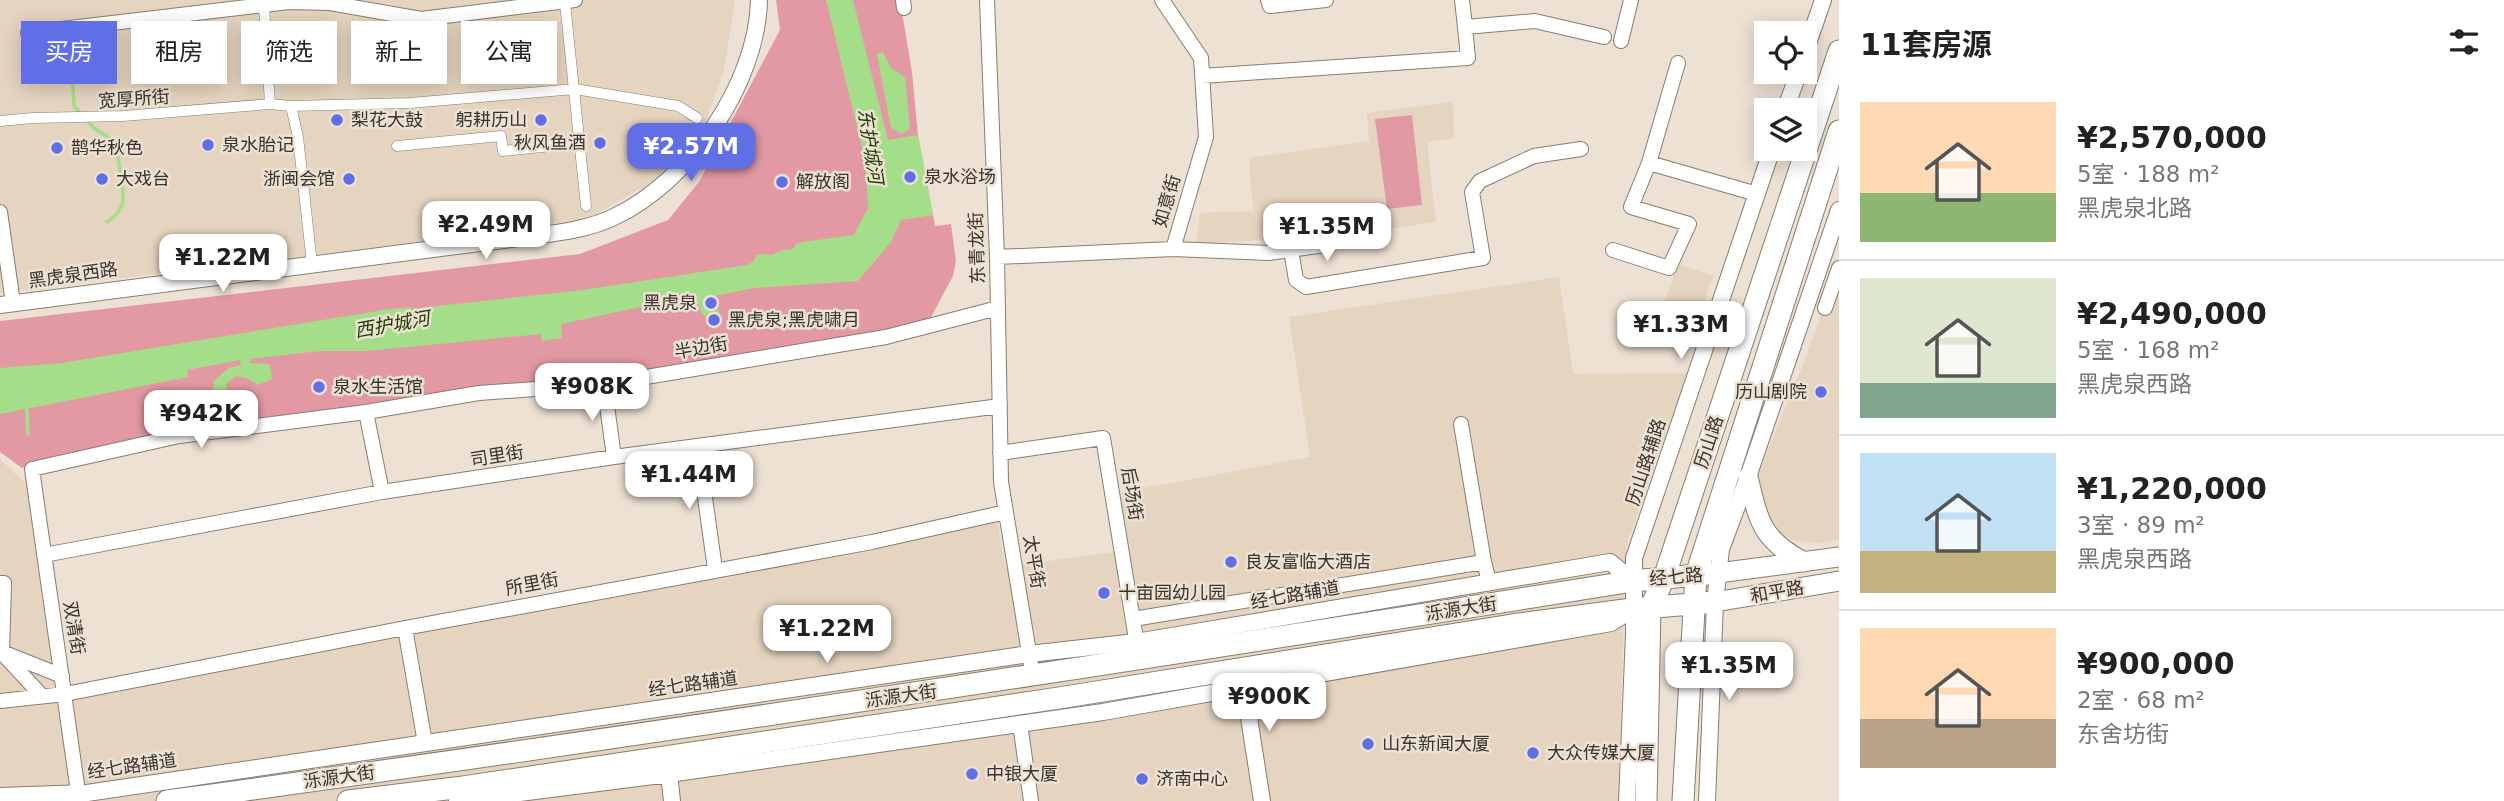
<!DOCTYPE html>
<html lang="zh">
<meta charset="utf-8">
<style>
:root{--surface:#fff;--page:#f6f6f6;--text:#222;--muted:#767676;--line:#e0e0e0;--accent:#606fe6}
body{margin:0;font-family:"DejaVu Sans","Noto Sans SC",sans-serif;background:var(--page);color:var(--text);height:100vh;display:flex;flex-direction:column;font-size:26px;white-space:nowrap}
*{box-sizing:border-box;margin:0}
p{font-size:23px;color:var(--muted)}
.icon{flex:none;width:38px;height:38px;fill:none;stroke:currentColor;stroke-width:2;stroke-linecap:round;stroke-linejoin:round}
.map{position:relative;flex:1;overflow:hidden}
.drawer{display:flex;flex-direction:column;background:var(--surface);width:665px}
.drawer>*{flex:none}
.guide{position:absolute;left:21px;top:21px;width:665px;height:63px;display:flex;gap:14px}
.tools{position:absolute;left:1754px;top:21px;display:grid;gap:14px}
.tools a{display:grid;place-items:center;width:63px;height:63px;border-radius:0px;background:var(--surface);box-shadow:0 4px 18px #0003;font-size:35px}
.price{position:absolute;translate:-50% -60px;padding:0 16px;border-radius:14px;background:#fff;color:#222;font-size:23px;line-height:46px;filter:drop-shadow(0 2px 4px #0008)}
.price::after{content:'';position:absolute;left:50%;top:42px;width:21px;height:16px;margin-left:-10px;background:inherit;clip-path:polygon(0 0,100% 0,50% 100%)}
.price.current{background:var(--accent);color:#fff}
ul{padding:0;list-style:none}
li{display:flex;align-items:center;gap:21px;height:175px;padding:0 21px}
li+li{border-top:2px solid var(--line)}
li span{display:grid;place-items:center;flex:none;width:196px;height:140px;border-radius:0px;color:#555}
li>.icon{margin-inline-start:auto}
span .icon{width:84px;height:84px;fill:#fffc;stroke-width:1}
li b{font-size:30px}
h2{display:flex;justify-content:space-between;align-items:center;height:84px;padding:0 21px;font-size:30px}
.chip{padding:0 24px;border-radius:0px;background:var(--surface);box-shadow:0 4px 18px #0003;font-size:24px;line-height:63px}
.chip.current{background:var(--accent);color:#fff}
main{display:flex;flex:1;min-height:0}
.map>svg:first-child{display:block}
</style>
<main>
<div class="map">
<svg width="1839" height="801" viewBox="0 0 1839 801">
<rect width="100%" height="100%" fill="#ede1d3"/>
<path fill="#e5d4bf" d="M 0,0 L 735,0 L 724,70 L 705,124 L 654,181 L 587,219 L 516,230 L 0,293 Z
M 1453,102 L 1454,138 L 1427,142 L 1436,222 L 1343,235 L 1196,244 L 1200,213 L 1253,211 L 1249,158 L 1369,141 L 1367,113 Z
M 1678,264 L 1713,276 L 1696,325 L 1661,313 Z
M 1839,264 L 1839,540 L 1820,543 L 1796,541 L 1778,532 L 1761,498 L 1758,474 L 1805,360 Z
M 1559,277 L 1573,374 L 1688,373 L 1626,546 L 1618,801 L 0,801 L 0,459 L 26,484 L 62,702 L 997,520 L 1005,567 L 1121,551 L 1113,494 L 1310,457 L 1289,317 Z"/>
<path fill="#e299a4" d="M 776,0 L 900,0 L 912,72 L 918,135 L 935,226 L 951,224 L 956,261 L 953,276 L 930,319 L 863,339 L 695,367 L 180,431 L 22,468 L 0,452 L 0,321 L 580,254 L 668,220 L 699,182 L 780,30 Z
M 1412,115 L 1422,205 L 1387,209 L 1375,119 Z"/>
<path fill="#a5de89" d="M 826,0 L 853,0 L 888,140 L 918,135 L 933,215 L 901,220 L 891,242 L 858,281 L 754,288 L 715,296 L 720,317 L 711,321 L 702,314 L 696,298 L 669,301 L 561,324 L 562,338 L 542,341 L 541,334 L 367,351 L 320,351 L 250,359 L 250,363 L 270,364 L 272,379 L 258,385 L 249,379 L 236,376 L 227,383 L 226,392 L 213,394 L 214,381 L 229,368 L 241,365 L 240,360 L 187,370 L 188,377 L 0,414 L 0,368 L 62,363 L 383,310 L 410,307 L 411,309 L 583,290 L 747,265 L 753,262 L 757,254 L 772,255 L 782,250 L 793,249 L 796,244 L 803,242 L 854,235 L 868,208 L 865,159 Z
M 883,52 L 891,68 L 905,77 L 910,129 L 902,134 L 891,128 L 877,54 Z"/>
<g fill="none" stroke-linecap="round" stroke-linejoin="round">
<path stroke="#a5de89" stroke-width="3.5" d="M 70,35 L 74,106 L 81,114
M 86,119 L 94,128 L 114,141 C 117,154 126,193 122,205 C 119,212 113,218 107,222
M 27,410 L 28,434"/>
<g stroke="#887d70" stroke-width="11">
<path id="pedestrian" d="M 565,3 L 586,206
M 264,5 L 270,104
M 291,106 L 410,103 L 575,89 L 678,106 L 697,118
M 0,121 L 33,118 L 123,116 L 270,104 L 291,106 L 298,137 L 312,264
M 397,146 L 501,136 L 503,151 L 581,143"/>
</g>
<g stroke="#887d70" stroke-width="16">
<path id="minor" d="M 903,0 L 904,8
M 987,0 L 997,257 L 1001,482 L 1033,677
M 1268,0 L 1270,6 L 1326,0
M 1462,0 L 1465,27 L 1535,21 L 1604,37
M 28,33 L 289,2 L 330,3 L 421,19 L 575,0
M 1621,41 L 1631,0
M 1678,63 L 1649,163 L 1757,194
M 1202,76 L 1468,58 L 1465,27
M 0,212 L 13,303
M 1173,249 L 1269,253 L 1325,245 L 1325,239
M 1291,250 L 1296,280 L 1306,287 L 1483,258 L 1472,192 L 1480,181 L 1534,156 L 1581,149
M 1613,250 L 1669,268 L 1689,224 L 1631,207 L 1649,163
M 997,257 L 1173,249 L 1206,137 L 1201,58 L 1162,0
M 1825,308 L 1839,268
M 604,384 L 614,457
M 366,412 L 382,492
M 1461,424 L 1484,562
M 698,448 L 715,569
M 1000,453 L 1103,438 L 1138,651
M 44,555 L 382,492 L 614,457 L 1000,406
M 0,583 L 4,583 L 2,652 L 62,676
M 1133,619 L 1484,562 L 1489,582
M 405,628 L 425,743
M 4,655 L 41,695
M 0,701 L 65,694 L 405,628 L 872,542 L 1006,512
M 1020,724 L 1031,801
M 78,792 L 32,469 L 179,436 L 366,412 L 479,393 L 604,384 L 886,337 L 998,308"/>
</g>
<g stroke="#887d70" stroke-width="18">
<path id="tertiary" d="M 1804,55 L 1823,0
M 1785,110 L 1799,72
M 0,305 L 526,237 C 556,233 587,230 614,217 C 690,181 757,84 759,0
M 1243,679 L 1262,801
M 669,774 L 672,801
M 0,796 L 87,793 L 1029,654 L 1136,642 L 1610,562 L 1633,581
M 457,801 L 669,774 L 1103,712 L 1611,623 L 1630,611
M 1627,801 L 1634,634 L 1634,558 L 1772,149
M 1707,801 L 1715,602 L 1721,549 L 1748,477 L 1839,210"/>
</g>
<g stroke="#887d70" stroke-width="21">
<path id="secondary" d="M 1748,477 C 1759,522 1761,539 1804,562
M 1718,573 L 1839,557
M 1715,602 L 1839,581"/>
</g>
<g stroke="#887d70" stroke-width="23">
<path id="primary" d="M 167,801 C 657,734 1145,659 1633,581 L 1718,573
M 348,801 L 463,787 L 1059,698 L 1512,625 L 1632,609 L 1715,602
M 1646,801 L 1650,609 L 1664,578 L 1839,51
M 1683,801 L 1696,575 L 1839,131"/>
</g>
<use href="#pedestrian" stroke="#fff" stroke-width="10"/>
<use href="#minor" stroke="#fff" stroke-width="14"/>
<use href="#tertiary" stroke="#fff" stroke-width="16"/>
<use href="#secondary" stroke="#fff" stroke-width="19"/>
<use href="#primary" stroke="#fff" stroke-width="21"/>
</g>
<g fill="#606fe6" stroke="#ede1d3" stroke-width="2.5">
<circle cx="337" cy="120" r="7"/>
<circle cx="541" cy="120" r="7"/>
<circle cx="600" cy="143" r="7"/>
<circle cx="208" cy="145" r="7"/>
<circle cx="57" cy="148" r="7"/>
<circle cx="910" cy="177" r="7"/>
<circle cx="102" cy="179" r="7"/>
<circle cx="349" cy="179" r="7"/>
<circle cx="782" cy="182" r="7"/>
<circle cx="711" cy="303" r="7"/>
<circle cx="714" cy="320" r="7"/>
<circle cx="319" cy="387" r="7"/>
<circle cx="1821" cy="392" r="7"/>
<circle cx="1231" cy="562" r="7"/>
<circle cx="1104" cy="593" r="7"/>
<circle cx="1368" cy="744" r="7"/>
<circle cx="1533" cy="753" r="7"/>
<circle cx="972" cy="774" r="7"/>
<circle cx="1142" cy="779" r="7"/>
</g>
<g text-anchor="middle" stroke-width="5" stroke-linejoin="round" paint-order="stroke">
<g font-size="18" fill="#38332d" stroke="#ede1d3">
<text transform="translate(134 99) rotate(-4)" y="6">宽厚所街</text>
<text transform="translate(1167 201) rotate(-74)" y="6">如意街</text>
<text transform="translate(977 248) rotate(-92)" y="6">东青龙街</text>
<text transform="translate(73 275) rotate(-8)" y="6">黑虎泉西路</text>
<text transform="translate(701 348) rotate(-10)" y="6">半边街</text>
<text transform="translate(1709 442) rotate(-72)" y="6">历山路</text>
<text transform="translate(497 456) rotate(-9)" y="6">司里街</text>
<text transform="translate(1646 462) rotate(-72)" y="6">历山路辅路</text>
<text transform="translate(1132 494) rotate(81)" y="6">后场街</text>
<text transform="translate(1034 562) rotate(81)" y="6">太平街</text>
<text transform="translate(1676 577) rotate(-5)" y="6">经七路</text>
<text transform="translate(532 584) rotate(-11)" y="6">所里街</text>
<text transform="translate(1777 592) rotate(-10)" y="6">和平路</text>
<text transform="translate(1295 595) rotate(-10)" y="6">经七路辅道</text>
<text transform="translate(1461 609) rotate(-9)" y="6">泺源大街</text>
<text transform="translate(74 628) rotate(81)" y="6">双清街</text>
<text transform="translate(693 684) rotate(-8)" y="6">经七路辅道</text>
<text transform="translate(901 696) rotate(-8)" y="6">泺源大街</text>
<text transform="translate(132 766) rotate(-8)" y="6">经七路辅道</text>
<text transform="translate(339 777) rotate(-8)" y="6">泺源大街</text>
</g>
<g font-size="18" fill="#38332d" stroke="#ede1d3" text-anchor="start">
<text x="351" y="126">梨花大鼓</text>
<text x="527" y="126" text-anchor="end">躬耕历山</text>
<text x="586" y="149" text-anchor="end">秋风鱼酒</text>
<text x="222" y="151">泉水胎记</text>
<text x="71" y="154">鹊华秋色</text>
<text x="924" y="183">泉水浴场</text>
<text x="116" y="185">大戏台</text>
<text x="335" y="185" text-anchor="end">浙闽会馆</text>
<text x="796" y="188">解放阁</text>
<text x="697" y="309" text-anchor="end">黑虎泉</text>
<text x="728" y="326">黑虎泉;黑虎啸月</text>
<text x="333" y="393">泉水生活馆</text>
<text x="1807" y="398" text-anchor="end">历山剧院</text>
<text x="1245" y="568">良友富临大酒店</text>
<text x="1118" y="599">十亩园幼儿园</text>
<text x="1382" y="750">山东新闻大厦</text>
<text x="1547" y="759">大众传媒大厦</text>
<text x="986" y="780">中银大厦</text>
<text x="1156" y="785">济南中心</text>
</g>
<g font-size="19" font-style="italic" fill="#1b3e01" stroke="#ede1d3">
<text transform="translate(871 146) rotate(81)" y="7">东护城河</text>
<text transform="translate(392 324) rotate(-10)" y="7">西护城河</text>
</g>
</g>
</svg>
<div class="tools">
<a><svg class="icon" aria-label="locate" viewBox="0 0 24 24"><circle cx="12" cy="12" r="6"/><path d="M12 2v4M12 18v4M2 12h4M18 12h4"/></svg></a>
<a><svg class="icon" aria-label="layers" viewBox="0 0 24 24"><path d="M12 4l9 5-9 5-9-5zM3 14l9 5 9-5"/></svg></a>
</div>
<b class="price current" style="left:691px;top:183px">¥2.57M</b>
<b class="price" style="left:486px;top:261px">¥2.49M</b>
<b class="price" style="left:1327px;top:263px">¥1.35M</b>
<b class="price" style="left:223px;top:294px">¥1.22M</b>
<b class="price" style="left:1681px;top:361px">¥1.33M</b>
<b class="price" style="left:592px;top:423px">¥908K</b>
<b class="price" style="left:201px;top:450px">¥942K</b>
<b class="price" style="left:689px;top:511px">¥1.44M</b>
<b class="price" style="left:827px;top:665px">¥1.22M</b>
<b class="price" style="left:1729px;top:702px">¥1.35M</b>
<b class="price" style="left:1269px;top:733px">¥900K</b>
<div class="guide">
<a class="chip current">买房</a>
<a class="chip">租房</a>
<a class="chip">筛选</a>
<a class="chip">新上</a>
<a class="chip">公寓</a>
</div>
</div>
<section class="drawer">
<h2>11套房源<svg class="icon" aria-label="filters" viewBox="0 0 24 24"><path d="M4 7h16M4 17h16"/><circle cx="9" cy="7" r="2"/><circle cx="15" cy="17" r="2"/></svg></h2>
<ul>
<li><span style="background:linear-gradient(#ffd9b3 65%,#8fb573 0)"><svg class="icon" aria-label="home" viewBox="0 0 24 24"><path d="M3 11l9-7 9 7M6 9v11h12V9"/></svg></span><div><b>¥2,570,000</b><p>5室 · 188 m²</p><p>黑虎泉北路</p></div></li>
<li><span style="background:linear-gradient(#dfe7d0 75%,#7fa58c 0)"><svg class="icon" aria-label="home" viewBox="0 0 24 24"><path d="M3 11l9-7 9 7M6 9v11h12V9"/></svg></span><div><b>¥2,490,000</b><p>5室 · 168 m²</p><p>黑虎泉西路</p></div></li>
<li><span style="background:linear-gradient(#bfe0f5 70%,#c2b280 0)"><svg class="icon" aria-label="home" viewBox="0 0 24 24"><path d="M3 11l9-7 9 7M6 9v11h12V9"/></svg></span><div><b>¥1,220,000</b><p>3室 · 89 m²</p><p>黑虎泉西路</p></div></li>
<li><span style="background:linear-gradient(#ffd9b3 65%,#b9a48a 0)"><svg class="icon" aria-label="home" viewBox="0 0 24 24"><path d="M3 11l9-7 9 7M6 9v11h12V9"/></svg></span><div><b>¥900,000</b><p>2室 · 68 m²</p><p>东舍坊街</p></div></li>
</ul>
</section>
</main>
